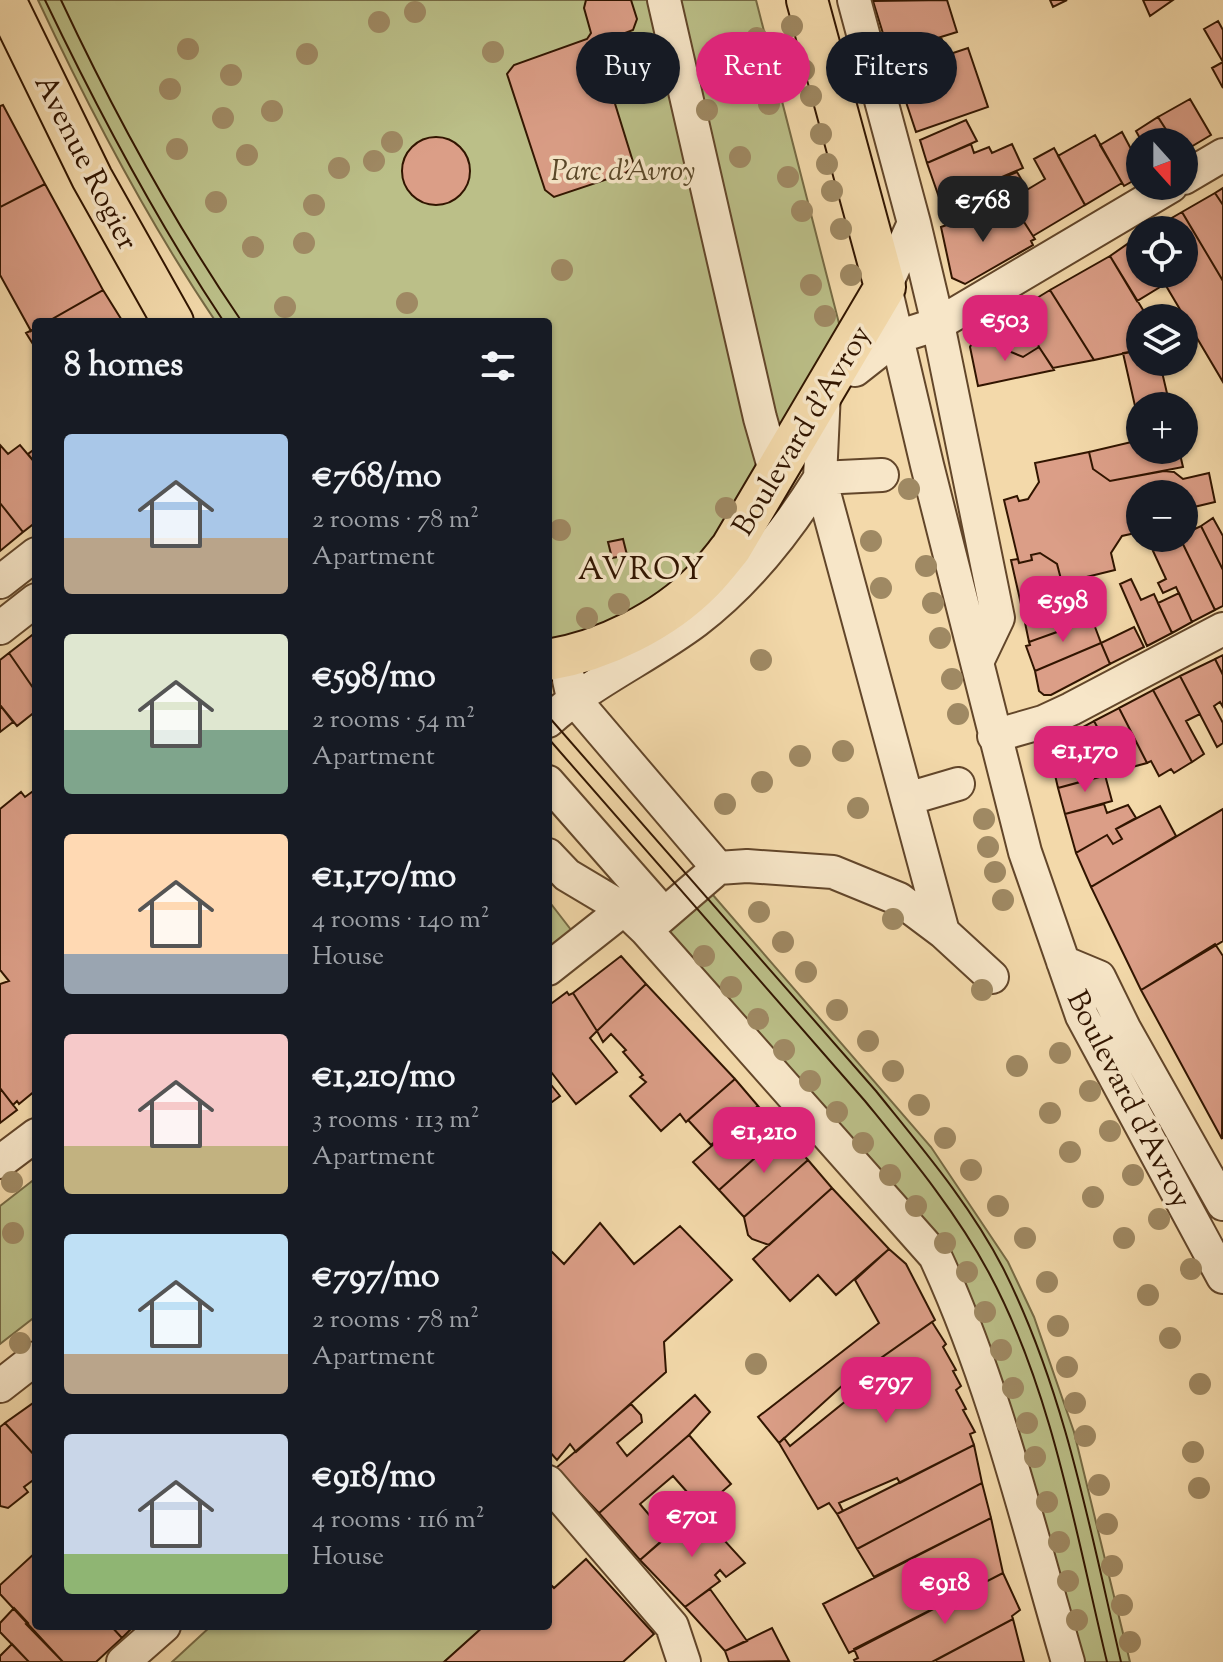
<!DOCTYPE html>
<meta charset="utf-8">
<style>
:root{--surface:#171b24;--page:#20242c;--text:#f1f3f6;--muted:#9ea1a6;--accent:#db2777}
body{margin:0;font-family:"Sorts Mill Goudy",serif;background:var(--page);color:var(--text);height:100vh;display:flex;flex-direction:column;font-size:30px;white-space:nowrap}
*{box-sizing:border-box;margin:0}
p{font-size:26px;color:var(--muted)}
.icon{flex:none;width:44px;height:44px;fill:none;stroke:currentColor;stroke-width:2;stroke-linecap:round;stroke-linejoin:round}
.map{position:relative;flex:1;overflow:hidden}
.details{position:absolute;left:32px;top:318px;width:520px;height:1312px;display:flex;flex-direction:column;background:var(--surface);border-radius:8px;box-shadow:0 2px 6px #0004}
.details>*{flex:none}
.guide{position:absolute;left:576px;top:32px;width:526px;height:72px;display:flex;gap:16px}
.needle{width:52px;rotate:159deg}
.controls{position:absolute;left:1126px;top:128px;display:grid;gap:16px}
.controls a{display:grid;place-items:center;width:72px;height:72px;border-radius:50%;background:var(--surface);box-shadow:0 2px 6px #0004;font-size:40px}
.price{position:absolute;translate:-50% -68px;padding:0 18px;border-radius:16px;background:var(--accent);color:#fff;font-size:26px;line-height:52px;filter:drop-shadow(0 2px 4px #0008)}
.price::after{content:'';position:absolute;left:50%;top:48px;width:24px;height:18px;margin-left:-12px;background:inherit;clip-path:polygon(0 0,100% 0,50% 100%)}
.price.active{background:#222;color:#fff}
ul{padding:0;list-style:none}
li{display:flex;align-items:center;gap:24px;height:200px;padding:0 32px}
li span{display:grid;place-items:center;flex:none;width:224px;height:160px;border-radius:8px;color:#555}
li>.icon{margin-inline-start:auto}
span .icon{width:96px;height:96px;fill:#fffc;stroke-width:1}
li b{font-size:34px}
h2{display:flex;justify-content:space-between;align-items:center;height:96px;padding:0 32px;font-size:34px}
.tag{padding:0 28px;border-radius:36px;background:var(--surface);box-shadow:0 2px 6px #0004;font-size:28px;line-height:72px}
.tag.active{background:var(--accent);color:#fff}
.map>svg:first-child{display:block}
</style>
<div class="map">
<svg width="1223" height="1662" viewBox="0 0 1223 1662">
<rect width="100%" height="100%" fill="#f3d9aa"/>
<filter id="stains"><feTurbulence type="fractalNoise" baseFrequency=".0025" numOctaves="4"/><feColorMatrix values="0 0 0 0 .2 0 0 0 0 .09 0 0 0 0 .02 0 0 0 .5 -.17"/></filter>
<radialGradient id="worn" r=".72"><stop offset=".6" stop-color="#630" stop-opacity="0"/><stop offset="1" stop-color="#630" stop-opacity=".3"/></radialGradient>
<path fill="#bbbf88" stroke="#766a44" stroke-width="2" d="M 38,0 L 756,0 L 841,331 L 766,463 L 691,575 L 618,623 L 548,643 L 548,322 L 216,322 C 147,220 90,111 38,0 Z
M 706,887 L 931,1147 L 1008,1262 L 1034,1317 L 1074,1432 L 1130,1662 L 1073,1662 L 962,1304 L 654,933 Z
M 548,900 L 575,935 L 548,955 Z
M 36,1178 L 36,1316 L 0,1344 L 0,1206 Z
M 211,1626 L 484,1626 L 444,1662 L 172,1662 Z"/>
<path fill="#db9e87" stroke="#311500" stroke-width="2" d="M 586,0 L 631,0 L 637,19 L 633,30 L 604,41 L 599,52 L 634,165 L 626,173 L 554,197 L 545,190 L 507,74 L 514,65 L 587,39 L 591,33 L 584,8 Z
M 947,0 L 957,32 L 889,53 L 873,1 Z
M 1050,0 L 1067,0 L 1053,7 Z
M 1143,0 L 1173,0 L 1150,16 Z
M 1218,21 L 1223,30 L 1223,88 L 1212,68 L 1223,62 L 1204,29 Z
M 941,37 L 947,55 L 896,72 L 889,53 Z
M 968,48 L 988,107 L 916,132 L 896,72 Z
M 1190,99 L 1211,135 L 1184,151 L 1184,142 L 1174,142 L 1158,117 Z
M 3,105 L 45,184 L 0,207 L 0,106 Z
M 1158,117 L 1174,142 L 1142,142 L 1136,131 Z
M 966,120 L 977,141 L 927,163 L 920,140 Z
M 1122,132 L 1140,166 L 1140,177 L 1124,186 L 1100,145 Z
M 1095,135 L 1122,183 L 1085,205 L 1058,156 Z
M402 171a34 34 0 1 1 68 0a34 34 0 1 1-68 0Z
M 1140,143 L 1140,166 L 1131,148 Z
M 971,144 L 974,153 L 989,147 L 992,153 L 1012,144 L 1023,168 L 941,203 L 927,163 Z
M 1054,148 L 1085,205 L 1033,236 L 1010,200 L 1045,179 L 1034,159 Z
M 1017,172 L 1027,189 L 1024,192 L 998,204 L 999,207 L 945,224 L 941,203 Z
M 45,184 L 103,290 L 47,322 L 36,322 L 36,328 L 31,331 L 0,275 L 0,207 Z
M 1223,188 L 1223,205 L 1215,193 Z
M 1215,193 L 1223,205 L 1223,281 L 1182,212 Z
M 999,207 L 1009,225 L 1022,219 L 1035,239 L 1031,241 L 1033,245 L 965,284 L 952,278 L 941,227 Z
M 1182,212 L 1223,281 L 1223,382 L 1159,274 L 1184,274 L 1184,230 L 1151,230 Z
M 1136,238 L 1140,244 L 1140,274 L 1159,274 L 1165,284 L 1137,301 L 1110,256 Z
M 1110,256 L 1148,318 L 1140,318 L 1140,350 L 1094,360 L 1050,290 Z
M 103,290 L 123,322 L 47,322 Z
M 1050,290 L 1094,360 L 1053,368 L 1039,347 L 1019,309 Z
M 1019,309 L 1039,347 L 1023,357 L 975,337 Z
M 36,328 L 36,349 L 26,333 Z
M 975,337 L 1023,357 L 1039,347 L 1054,370 L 978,386 L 970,347 Z
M 1140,350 L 1140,362 L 1170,362 L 1172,369 L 1162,372 L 1170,406 L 1140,406 L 1140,428 L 1123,353 Z
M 1140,440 L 1140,450 L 1179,450 L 1183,467 L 1110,481 L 1093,469 L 1089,452 Z
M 0,445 L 8,454 L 20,445 L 36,464 L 36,522 L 23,532 L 0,503 Z
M 36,448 L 36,464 L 28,454 Z
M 1089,452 L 1093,469 L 1110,481 L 1164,471 L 1174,472 L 1183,479 L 1209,473 L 1215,502 L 1190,508 L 1184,517 L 1184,494 L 1140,494 L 1140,532 L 1122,536 L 1111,553 L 1115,570 L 1062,583 L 1057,564 L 1040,553 L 1031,555 L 1032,560 L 1019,563 L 1004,500 L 1017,496 L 1019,501 L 1028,499 L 1039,482 L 1035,463 Z
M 0,503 L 23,532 L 0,551 Z
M 1213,518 L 1223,536 L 1223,570 L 1201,526 Z
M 1201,526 L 1223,570 L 1223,606 L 1215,610 L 1180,538 L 1184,538 L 1184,534 Z
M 1177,538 L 1180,538 L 1215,610 L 1192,622 L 1176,587 L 1163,593 L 1158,583 L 1166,579 L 1153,551 Z
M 623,539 L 627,555 L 612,558 L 608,542 Z
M 1040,553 L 1057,564 L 1062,583 L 1066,582 L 1071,602 L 1023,613 L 1011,560 L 1018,559 L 1019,563 L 1032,560 L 1031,555 Z
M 1131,579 L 1141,600 L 1154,594 L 1172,633 L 1147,646 L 1120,584 Z
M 1179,593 L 1192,622 L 1172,633 L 1158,603 Z
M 1071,602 L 1077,625 L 1029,642 L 1023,613 Z
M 1092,619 L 1101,643 L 1035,671 L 1026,646 L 1030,645 L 1029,642 Z
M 1134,627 L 1144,647 L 1110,664 L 1101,643 Z
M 36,632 L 36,692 L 9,653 Z
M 1101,643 L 1110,664 L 1051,695 L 1044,695 L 1039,691 L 1035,671 Z
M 9,653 L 36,692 L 36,711 L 17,726 L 0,705 L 0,660 Z
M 1223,655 L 1223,675 L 1215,659 Z
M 1215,659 L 1223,675 L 1223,707 L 1220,702 L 1214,706 L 1223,723 L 1223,743 L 1217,747 L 1180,676 Z
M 1180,676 L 1200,714 L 1186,721 L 1204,754 L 1192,762 L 1153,690 Z
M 1153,690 L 1192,762 L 1174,773 L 1171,769 L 1159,776 L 1151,761 L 1147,763 L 1119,708 Z
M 0,705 L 13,722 L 0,732 Z
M 1119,708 L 1147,763 L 1132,767 L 1123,749 L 1110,756 L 1108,753 L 1110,751 L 1094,721 Z
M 1094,721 L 1110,751 L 1094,760 L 1103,776 L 1058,788 L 1050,753 L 1057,741 Z
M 1105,775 L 1112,801 L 1065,814 L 1058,788 Z
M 36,789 L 36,1090 L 19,1104 L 17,1101 L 13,1105 L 0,1088 L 0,984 L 9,981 L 0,970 L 0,809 L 21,792 L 25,797 Z
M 1104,804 L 1107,813 L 1128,805 L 1136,818 L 1116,829 L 1122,839 L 1113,844 L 1107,835 L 1076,853 L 1065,814 Z
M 1160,806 L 1176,836 L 1091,887 L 1076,853 L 1107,835 L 1113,844 L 1122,839 L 1116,829 Z
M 1223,809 L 1223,941 L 1141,990 L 1091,887 Z
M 1215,944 L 1223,956 L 1222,1139 L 1141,990 Z
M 621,956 L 646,984 L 597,1031 L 573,993 Z
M 646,984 L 735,1079 L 686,1122 L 680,1114 L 661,1131 L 630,1096 L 646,1082 L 640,1077 L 643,1075 L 623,1052 L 626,1050 L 611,1034 L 603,1042 L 597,1031 Z
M 567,992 L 569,995 L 573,993 L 597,1031 L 590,1038 L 617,1072 L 576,1104 L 548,1068 L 548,1006 Z
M 735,1079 L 758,1106 L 711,1145 L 688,1120 Z
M 548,1081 L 560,1096 L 548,1105 Z
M 0,1088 L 17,1110 L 0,1123 Z
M 758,1106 L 783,1133 L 719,1190 L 693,1162 Z
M 783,1133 L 808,1160 L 744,1217 L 719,1190 Z
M 808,1160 L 832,1188 L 769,1245 L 752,1239 L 748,1235 L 744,1217 Z
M 832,1188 L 889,1249 L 836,1295 L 818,1275 L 790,1301 L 753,1259 Z
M 600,1223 L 634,1264 L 680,1226 L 732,1280 L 664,1342 L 666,1372 L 576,1452 L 570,1444 L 557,1460 L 548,1450 L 548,1248 L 564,1264 Z
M 889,1249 L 906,1264 L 935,1320 L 844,1384 L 779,1443 L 758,1417 L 879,1323 L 855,1280 Z
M 932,1322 L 946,1344 L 943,1347 L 956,1370 L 953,1371 L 961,1386 L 956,1390 L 966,1409 L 963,1410 L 975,1432 L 970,1434 L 974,1445 L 900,1483 L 897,1478 L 839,1503 L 843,1511 L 837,1514 L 829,1503 L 818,1509 L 779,1443 L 784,1438 L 790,1446 L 852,1396 L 844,1384 Z
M 695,1395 L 710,1412 L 689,1435 L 599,1513 L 556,1468 L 631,1404 L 641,1415 L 642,1422 L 617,1443 L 627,1456 Z
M 36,1401 L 36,1457 L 5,1423 Z
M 5,1423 L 36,1457 L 36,1478 L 24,1487 L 28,1492 L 8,1508 L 0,1506 L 0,1427 Z
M 689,1435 L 731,1484 L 702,1509 L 673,1476 L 640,1504 L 667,1536 L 640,1560 L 599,1513 Z
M 974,1445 L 982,1483 L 857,1549 L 837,1514 Z
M 982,1483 L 991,1518 L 874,1577 L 857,1549 Z
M 697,1511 L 709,1523 L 713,1520 L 727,1536 L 723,1539 L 745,1563 L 726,1577 L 720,1570 L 715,1575 L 720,1581 L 685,1607 L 640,1560 Z
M 991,1518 L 1003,1573 L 849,1653 L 823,1604 Z
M 36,1552 L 36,1626 L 111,1626 L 122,1638 L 96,1662 L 63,1662 L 0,1594 L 0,1585 Z
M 586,1559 L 654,1634 L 623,1662 L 444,1662 L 484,1626 L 548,1626 L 548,1582 L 554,1588 Z
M 1003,1573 L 1020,1610 L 1012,1616 L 1013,1619 L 932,1662 L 855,1662 L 854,1660 L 858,1658 L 854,1649 Z
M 710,1589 L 723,1607 L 747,1641 L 725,1651 L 685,1607 Z
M 14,1608 L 28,1623 L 26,1624 L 63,1662 L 29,1662 L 0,1632 L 0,1623 Z
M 1013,1619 L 1024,1662 L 937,1662 L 936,1660 Z
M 111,1626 L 134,1626 L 122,1638 Z
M 772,1628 L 789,1661 L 729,1662 L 725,1651 Z
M 12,1644 L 29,1662 L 0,1662 L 0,1656 Z"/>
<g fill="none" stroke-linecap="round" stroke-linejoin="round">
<g stroke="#62462a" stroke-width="36">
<path id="minor" d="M 664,0 L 760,418 L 776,474
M 854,0 L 914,223 L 938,324 L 998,618 L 977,662
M 1184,178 L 1223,155
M 914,223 L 885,287 L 927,465 L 1025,852 L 1082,1016 L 1223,1277
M 855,370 L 897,337 L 938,324 L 1171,186
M 824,392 L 820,478 L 943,932 L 992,977
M 0,582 L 36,554
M 0,628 L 36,600
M 569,680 L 573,698 L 718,868
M 548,721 C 593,681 648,657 696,621 C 746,583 787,531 820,478 L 882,475
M 994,736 L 1043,722 L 1071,709 L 1223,629
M 548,782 L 664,914
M 907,799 L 958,784
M 548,855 L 567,875 L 624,909 L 646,930 L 935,1256 C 995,1385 1028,1526 1068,1662
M 646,930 L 718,868 L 747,866 L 833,872 L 899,899 L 943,932
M 1063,962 L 1099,977 L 1124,1028 L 1223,1204
M 548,969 L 624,909
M 0,1162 L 36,1135
M 0,1386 L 36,1358
M 548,1482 L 672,1626 L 684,1662
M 123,1662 L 164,1626"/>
</g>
<g stroke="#311500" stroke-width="44">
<path id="major" d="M 5,0 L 92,178 L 173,322
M 548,660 C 603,651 664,621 703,581 C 713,571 722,559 731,548 L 885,287 L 807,0"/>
</g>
<use href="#minor" stroke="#f7e6c8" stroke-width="32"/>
<use href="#major" stroke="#f3d9aa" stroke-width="40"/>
<path stroke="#311500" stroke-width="2" d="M 45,0 C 98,111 156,220 224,322
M 61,0 C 113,111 173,221 242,322
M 548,716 L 876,1091 C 921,1147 970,1204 1003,1268 C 1065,1391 1090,1529 1121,1662
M 548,738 L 865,1101 C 909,1155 956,1211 989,1273 C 1052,1390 1076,1534 1107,1662"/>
</g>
<g fill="#9f8963">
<circle cx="415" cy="12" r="11"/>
<circle cx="379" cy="22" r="11"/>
<circle cx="792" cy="26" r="11"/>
<circle cx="757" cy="38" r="11"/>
<circle cx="188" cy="49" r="11"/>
<circle cx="493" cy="52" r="11"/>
<circle cx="307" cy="54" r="11"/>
<circle cx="804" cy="70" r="11"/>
<circle cx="231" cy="75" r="11"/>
<circle cx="170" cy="89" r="11"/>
<circle cx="811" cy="96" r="11"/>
<circle cx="769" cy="104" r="11"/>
<circle cx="707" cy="110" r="11"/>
<circle cx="272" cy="111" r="11"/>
<circle cx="223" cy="118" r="11"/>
<circle cx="821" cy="134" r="11"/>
<circle cx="392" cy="142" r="11"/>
<circle cx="177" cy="149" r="11"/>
<circle cx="247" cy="155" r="11"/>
<circle cx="740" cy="157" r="11"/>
<circle cx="374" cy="161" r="11"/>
<circle cx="827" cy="164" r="11"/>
<circle cx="339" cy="168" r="11"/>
<circle cx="788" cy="177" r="11"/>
<circle cx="832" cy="191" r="11"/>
<circle cx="216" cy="202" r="11"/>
<circle cx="314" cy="205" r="11"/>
<circle cx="802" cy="211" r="11"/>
<circle cx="841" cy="229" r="11"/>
<circle cx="304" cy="243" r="11"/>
<circle cx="253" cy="247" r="11"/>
<circle cx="562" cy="270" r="11"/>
<circle cx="851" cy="275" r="11"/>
<circle cx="811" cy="285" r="11"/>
<circle cx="407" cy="303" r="11"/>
<circle cx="285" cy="307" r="11"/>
<circle cx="825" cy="316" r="11"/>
<circle cx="909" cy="489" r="11"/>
<circle cx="726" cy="508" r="11"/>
<circle cx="560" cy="530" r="11"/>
<circle cx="871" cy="541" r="11"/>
<circle cx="926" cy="566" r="11"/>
<circle cx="881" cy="588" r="11"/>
<circle cx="933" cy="603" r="11"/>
<circle cx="619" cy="604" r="11"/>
<circle cx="587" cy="618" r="11"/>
<circle cx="940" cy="638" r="11"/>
<circle cx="761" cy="660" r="11"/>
<circle cx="952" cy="679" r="11"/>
<circle cx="958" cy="714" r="11"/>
<circle cx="843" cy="751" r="11"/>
<circle cx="800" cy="756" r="11"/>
<circle cx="762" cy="782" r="11"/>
<circle cx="725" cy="804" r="11"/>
<circle cx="858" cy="808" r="11"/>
<circle cx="984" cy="819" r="11"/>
<circle cx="988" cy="847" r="11"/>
<circle cx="995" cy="872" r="11"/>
<circle cx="1003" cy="900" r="11"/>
<circle cx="759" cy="912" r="11"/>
<circle cx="893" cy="919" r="11"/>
<circle cx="783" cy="942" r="11"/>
<circle cx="704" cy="956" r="11"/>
<circle cx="806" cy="972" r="11"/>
<circle cx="731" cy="987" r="11"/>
<circle cx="982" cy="990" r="11"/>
<circle cx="837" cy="1010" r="11"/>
<circle cx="758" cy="1019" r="11"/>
<circle cx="868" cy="1041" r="11"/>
<circle cx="784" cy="1050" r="11"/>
<circle cx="1060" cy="1053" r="11"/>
<circle cx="1017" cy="1066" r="11"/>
<circle cx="893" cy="1071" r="11"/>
<circle cx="810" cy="1081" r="11"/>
<circle cx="1090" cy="1091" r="11"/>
<circle cx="919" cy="1105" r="11"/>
<circle cx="837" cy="1112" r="11"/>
<circle cx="1050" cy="1113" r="11"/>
<circle cx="1110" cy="1131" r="11"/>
<circle cx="945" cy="1138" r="11"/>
<circle cx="863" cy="1143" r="11"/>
<circle cx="1070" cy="1152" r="11"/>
<circle cx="971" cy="1170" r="11"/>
<circle cx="890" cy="1175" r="11"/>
<circle cx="1133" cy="1175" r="11"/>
<circle cx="12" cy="1182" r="11"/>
<circle cx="1093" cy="1197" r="11"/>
<circle cx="916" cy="1206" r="11"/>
<circle cx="998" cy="1206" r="11"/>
<circle cx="1159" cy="1219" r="11"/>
<circle cx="13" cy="1233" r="11"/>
<circle cx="1025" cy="1238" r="11"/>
<circle cx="1124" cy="1238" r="11"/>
<circle cx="945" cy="1243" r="11"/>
<circle cx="1191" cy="1269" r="11"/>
<circle cx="967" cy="1272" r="11"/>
<circle cx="1047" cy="1282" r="11"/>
<circle cx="1148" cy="1295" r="11"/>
<circle cx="985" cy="1312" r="11"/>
<circle cx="1058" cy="1326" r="11"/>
<circle cx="1170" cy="1338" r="11"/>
<circle cx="20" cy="1343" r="11"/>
<circle cx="1001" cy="1350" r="11"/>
<circle cx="756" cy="1364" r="11"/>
<circle cx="1067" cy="1367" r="11"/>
<circle cx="1200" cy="1384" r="11"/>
<circle cx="1013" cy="1388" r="11"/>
<circle cx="1075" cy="1403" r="11"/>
<circle cx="1027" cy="1423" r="11"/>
<circle cx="1085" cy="1436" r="11"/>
<circle cx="1193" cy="1452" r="11"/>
<circle cx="1035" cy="1457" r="11"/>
<circle cx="1099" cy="1485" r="11"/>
<circle cx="1199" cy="1488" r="11"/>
<circle cx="1047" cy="1502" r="11"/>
<circle cx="1107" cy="1524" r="11"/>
<circle cx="1059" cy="1542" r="11"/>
<circle cx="1112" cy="1566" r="11"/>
<circle cx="1068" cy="1581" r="11"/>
<circle cx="1122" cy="1605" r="11"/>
<circle cx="1077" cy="1620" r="11"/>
<circle cx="1130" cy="1642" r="11"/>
</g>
<g text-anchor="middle" stroke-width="7" stroke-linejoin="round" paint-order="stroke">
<g font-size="30" fill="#311500" stroke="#f7e6c8">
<text transform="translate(87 162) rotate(63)" y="10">Avenue Rogier</text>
<text transform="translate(801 430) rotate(-59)" y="10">Boulevard d'Avroy</text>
<text transform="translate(1130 1099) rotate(63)" y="10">Boulevard d'Avroy</text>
</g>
<g font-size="30" font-style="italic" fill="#5a4829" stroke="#f7e6c8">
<text x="623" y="180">Parc d'Avroy</text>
</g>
<g font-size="32" letter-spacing="2" fill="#311500" stroke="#f7e6c8">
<text x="642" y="579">AVROY</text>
</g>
</g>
<rect width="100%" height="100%" filter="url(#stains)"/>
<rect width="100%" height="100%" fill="url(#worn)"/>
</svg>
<div class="controls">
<a><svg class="needle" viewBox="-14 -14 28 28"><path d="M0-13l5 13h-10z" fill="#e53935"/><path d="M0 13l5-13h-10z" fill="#9ea1a6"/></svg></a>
<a><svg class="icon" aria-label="locate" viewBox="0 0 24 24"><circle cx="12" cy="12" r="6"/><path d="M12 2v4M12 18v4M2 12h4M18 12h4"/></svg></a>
<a><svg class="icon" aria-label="layers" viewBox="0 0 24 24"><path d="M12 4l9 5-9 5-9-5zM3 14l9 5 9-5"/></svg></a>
<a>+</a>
<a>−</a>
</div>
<b class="price active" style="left:983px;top:244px">€768</b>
<b class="price" style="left:1005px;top:363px">€503</b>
<b class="price" style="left:1063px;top:644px">€598</b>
<b class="price" style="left:1085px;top:794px">€1,170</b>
<b class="price" style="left:764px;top:1175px">€1,210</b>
<b class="price" style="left:886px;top:1425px">€797</b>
<b class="price" style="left:692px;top:1559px">€701</b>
<b class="price" style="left:945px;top:1626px">€918</b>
<div class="guide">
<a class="tag">Buy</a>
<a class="tag active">Rent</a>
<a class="tag">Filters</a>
</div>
<section class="details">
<h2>8 homes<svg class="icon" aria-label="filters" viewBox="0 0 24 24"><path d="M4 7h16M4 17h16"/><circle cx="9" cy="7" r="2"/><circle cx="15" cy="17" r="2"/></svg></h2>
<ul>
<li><span style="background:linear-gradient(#a9c7e8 65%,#b9a48a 0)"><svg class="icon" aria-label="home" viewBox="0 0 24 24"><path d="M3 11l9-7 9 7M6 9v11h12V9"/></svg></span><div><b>€768/mo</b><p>2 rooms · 78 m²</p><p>Apartment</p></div></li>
<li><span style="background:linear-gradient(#dfe7d0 60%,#7fa58c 0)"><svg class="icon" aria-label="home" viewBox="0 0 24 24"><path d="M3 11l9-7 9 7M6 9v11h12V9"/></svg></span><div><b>€598/mo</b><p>2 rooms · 54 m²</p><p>Apartment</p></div></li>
<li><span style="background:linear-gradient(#ffd9b3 75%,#9aa5b1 0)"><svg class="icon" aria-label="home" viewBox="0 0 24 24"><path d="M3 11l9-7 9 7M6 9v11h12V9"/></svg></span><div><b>€1,170/mo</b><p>4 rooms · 140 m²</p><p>House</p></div></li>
<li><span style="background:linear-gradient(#f6c9c9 70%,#c2b280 0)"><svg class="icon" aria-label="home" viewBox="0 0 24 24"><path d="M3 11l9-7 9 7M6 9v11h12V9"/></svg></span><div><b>€1,210/mo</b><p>3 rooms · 113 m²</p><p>Apartment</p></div></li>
<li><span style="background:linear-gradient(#bfe0f5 75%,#b9a48a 0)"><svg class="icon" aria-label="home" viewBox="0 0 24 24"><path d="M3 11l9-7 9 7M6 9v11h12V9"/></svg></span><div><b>€797/mo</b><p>2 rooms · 78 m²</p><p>Apartment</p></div></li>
<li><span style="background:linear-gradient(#c9d6e8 75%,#8fb573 0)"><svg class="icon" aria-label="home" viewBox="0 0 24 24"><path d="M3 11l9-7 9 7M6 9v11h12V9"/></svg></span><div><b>€918/mo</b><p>4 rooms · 116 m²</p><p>House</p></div></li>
</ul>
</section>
</div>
